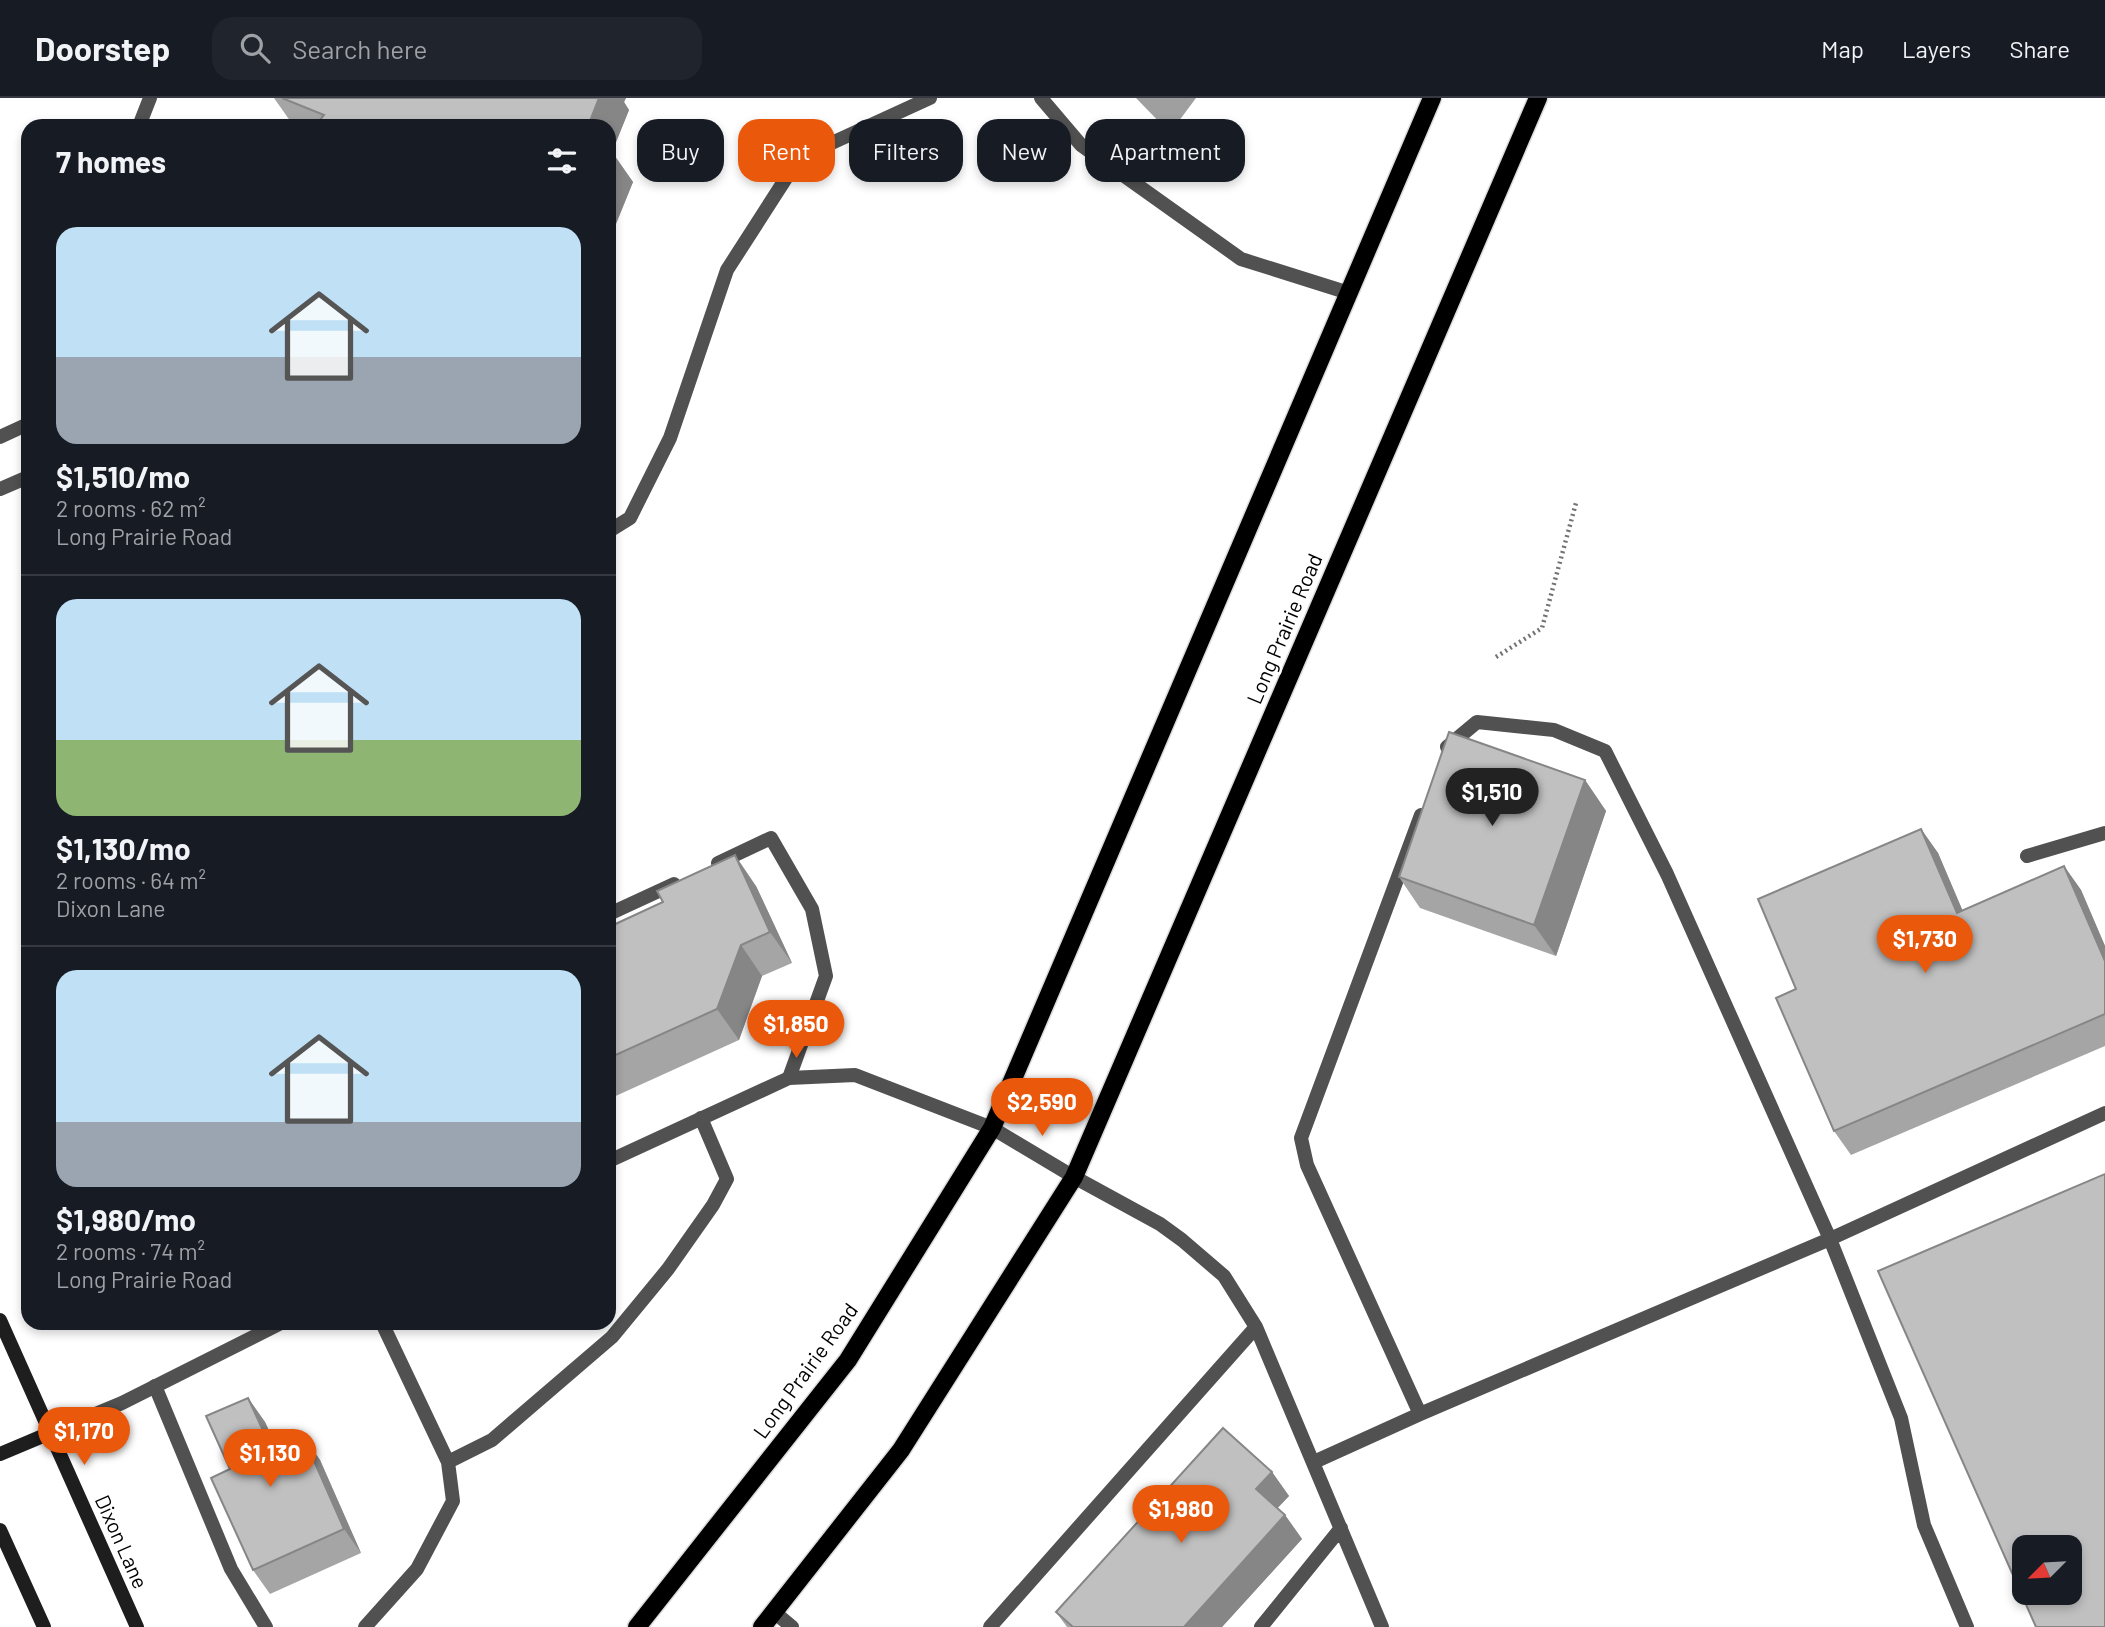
<!DOCTYPE html>
<meta charset="utf-8">
<style>
:root{--surface:#171b24;--page:#20242c;--text:#f1f3f6;--muted:#9ea1a6;--line:#363941;--accent:#ea580c}
body{margin:0;font-family:Barlow,sans-serif;background:var(--page);color:var(--text);height:100vh;display:flex;flex-direction:column;font-size:26px;white-space:nowrap}
*{box-sizing:border-box;margin:0}
p{font-size:23px;color:var(--muted)}
.icon{flex:none;width:38px;height:38px;fill:none;stroke:currentColor;stroke-width:2;stroke-linecap:round;stroke-linejoin:round}
.map{position:relative;flex:1;overflow:hidden}
.details{position:absolute;left:21px;top:21px;width:595px;height:1211px;display:flex;flex-direction:column;background:var(--surface);border-radius:21px;box-shadow:0 4px 10px #0003}
.details>*{flex:none}
.top-card{position:absolute;left:637px;top:21px;width:665px;height:63px;display:flex;gap:14px}
.needle{width:46px;rotate:246deg}
.controls{position:absolute;left:2012px;top:1437px;display:grid;gap:14px}
.controls a{display:grid;place-items:center;width:70px;height:70px;border-radius:14px;background:var(--surface);box-shadow:0 4px 10px #0003;font-size:35px}
.price{position:absolute;translate:-50% -60px;padding:0 16px;border-radius:24px;background:var(--accent);color:#fff;font-size:23px;line-height:46px;filter:drop-shadow(0 2px 4px #0008)}
.price::after{content:'';position:absolute;left:50%;top:42px;width:21px;height:16px;margin-left:-10px;background:inherit;clip-path:polygon(0 0,100% 0,50% 100%)}
.price.selected{background:#222;color:#fff}
ul{padding:0;list-style:none}
li{display:grid;align-content:center;gap:14px;height:371px;padding:0 35px}
li+li{border-top:2px solid var(--line)}
li span{display:grid;place-items:center;height:217px;border-radius:21px;color:#555}
li>.icon{margin-inline-start:auto}
span .icon{width:126px;height:126px;fill:#fffc;stroke-width:1}
li b{font-size:30px}
h2{display:flex;justify-content:space-between;align-items:center;height:84px;padding:0 35px;font-size:30px}
.tag{padding:0 24px;border-radius:21px;background:var(--surface);box-shadow:0 4px 10px #0003;font-size:24px;line-height:63px}
.tag.selected{background:var(--accent);color:#fff}
header{display:flex;align-items:center;gap:42px;box-sizing:border-box;height:98px;padding:0 35px;background:var(--surface);border-bottom:2px solid var(--line)}
header strong{font-size:33px}
nav{display:flex;gap:38px;margin-inline-start:auto;font-size:24px}
.search{width:490px;height:63px;background:var(--page);display:flex;align-items:center;gap:18px;box-sizing:border-box;padding:0 24px;border-radius:21px;color:var(--muted);font-size:26px}
.map>svg:first-child{display:block}
</style>
<header>
<strong>Doorstep</strong>
<div class="search"><svg class="icon" aria-label="search" viewBox="0 0 24 24"><circle cx="10" cy="10" r="6"/><path d="M15 15l6 6"/></svg>Search here</div>
<nav><a>Map</a><a>Layers</a><a>Share</a></nav>
</header>
<div class="map">
<svg width="2105" height="1529" viewBox="0 0 2105 1529">
<rect width="100%" height="100%" fill="#fff"/>
<path fill="#9f9f9f" d="M 1136,0 L 1196,0 L 1170,35 Z"/>
<g fill="none" stroke-linecap="round" stroke-linejoin="round">
<g stroke="#dbdbdb" stroke-width="21">
<path id="primary" d="M 637,1529 L 848,1262 L 992,1030 L 1432,0
M 762,1529 L 901,1352 L 1074,1079 L 1538,0"/>
</g>
<path stroke="#737373" stroke-width="4.5" stroke-dasharray="2 3.5" stroke-linecap="butt" d="M 1496,559 L 1542,530 L 1576,405"/>
<path stroke="#515151" stroke-width="14" d="M 1041,0 L 1081,47 L 1241,161 L 1349,195
M 139,28 L 150,0
M 0,339 L 28,326
M 0,391 L 28,379
M 609,433 L 630,420 L 670,340 L 727,172 L 799,60 L 930,0
M 1447,649 L 1477,624 L 1554,632 L 1605,653 L 1667,776 L 1830,1141 L 1901,1320 L 1924,1427 L 1967,1529
M 2027,758 L 2105,735
M 718,765 L 771,740 L 812,811 L 826,878 L 789,980
M 609,816 L 674,786
M 1074,1079 L 1160,1126 L 1182,1142 L 1224,1178 L 1256,1229 L 1382,1529
M 155,1288 L 231,1471 L 266,1529
M 1420,1316 L 1307,1067 L 1301,1040 L 1421,717
M 448,1364 L 492,1342 L 612,1239 L 668,1171 L 713,1107 L 727,1081 L 701,1020
M 1314,1364 L 1420,1316 L 1830,1141 L 2105,1015
M 774,1514 L 792,1529
M 365,1529 L 417,1471 L 453,1403 L 448,1364 L 382,1225
M 990,1529 L 1256,1229
M 1261,1529 L 1341,1430"/>
<path stroke="#515151" stroke-width="14" d="M 609,1063 L 789,980 L 855,977 L 992,1030 L 1074,1079
M 50,1335 L 122,1305 L 281,1225"/>
<path stroke="#1e1e1e" stroke-width="14" d="M 0,1222 L 137,1529
M 0,1356 L 50,1335
M 0,1432 L 44,1529"/>
<use href="#primary" stroke="#000" stroke-width="18"/>
</g>
<path fill="#a5a5a5" d="M 274,0 L 626,0 L 624,4 L 629,12 L 612,54 L 633,84 L 609,143 L 609,28 L 296,28 L 293,27 Z
M 1585,682 L 1606,713 L 1556,858 L 1420,810 L 1399,779 Z
M 1921,731 L 1938,755 L 1962,812 L 2064,768 L 2081,792 L 2105,848 L 2105,948 L 1851,1057 L 1834,1033 L 1796,891 Z
M 756,788 L 792,865 L 762,878 L 739,942 L 609,1001 L 609,829 Z
M 248,1300 L 265,1324 L 277,1350 L 303,1338 L 320,1362 L 361,1455 L 270,1496 L 253,1472 L 230,1371 Z
M 1272,1374 L 1289,1398 L 1277,1410 L 1285,1417 L 1302,1441 L 1222,1529 L 1067,1529 L 1056,1514 Z"/>
<path fill="#868686" d="M 599,0 L 626,0 L 624,4 L 629,12 L 612,54 L 633,84 L 609,143 L 609,28 L 588,28 Z
M 1585,682 L 1606,713 L 1556,858 L 1534,827 Z
M 1921,731 L 1938,755 L 1974,839 L 1957,815 Z
M 735,757 L 756,788 L 792,865 L 770,834 Z
M 2064,768 L 2081,792 L 2105,848 L 2105,863 Z
M 741,847 L 762,878 L 739,942 L 717,911 Z
M 248,1300 L 265,1324 L 289,1376 L 272,1352 Z
M 303,1338 L 320,1362 L 361,1455 L 344,1431 Z
M 1272,1374 L 1289,1398 L 1273,1415 L 1256,1391 Z
M 1285,1417 L 1302,1441 L 1222,1529 L 1184,1529 Z"/>
<path fill="#c0c0c0" stroke="#868686" stroke-width="2" fill-rule="evenodd" d="M 282,0 L 599,0 L 588,28 L 315,28 L 324,17 Z
M 1449,634 L 1585,682 L 1534,827 L 1399,779 Z
M 1921,731 L 1957,815 L 2064,768 L 2105,863 L 2105,916 L 1834,1033 L 1776,900 L 1796,891 L 1758,801 Z
M 735,757 L 770,834 L 741,847 L 717,911 L 609,960 L 609,829 L 663,804 L 657,793 Z
M 2105,1076 L 2105,1529 L 2036,1529 L 1878,1173 ZM 2025,1449 L 2070,1449 L 2070,1494 L 2025,1494 Z
M 248,1300 L 272,1352 L 303,1338 L 344,1431 L 253,1472 L 211,1380 L 230,1371 L 206,1318 Z
M 1223,1330 L 1272,1374 L 1256,1391 L 1285,1417 L 1184,1529 L 1073,1529 L 1056,1514 Z"/>
<g text-anchor="middle" stroke-width="5" stroke-linejoin="round" paint-order="stroke">
<g font-size="21" fill="#000" stroke="#fff">
<text transform="translate(1285 531) rotate(-67)" y="7">Long Prairie Road</text>
<text transform="translate(806 1273) rotate(-54)" y="7">Long Prairie Road</text>
<text transform="translate(121 1444) rotate(66)" y="7">Dixon Lane</text>
</g>
</g>
</svg>
<div class="controls">
<a><svg class="needle" viewBox="-14 -14 28 28"><path d="M0-13l5 13h-10z" fill="#e53935"/><path d="M0 13l5-13h-10z" fill="#9ea1a6"/></svg></a>
</div>
<b class="price selected" style="left:1492px;top:730px">$1,510</b>
<b class="price" style="left:1925px;top:877px">$1,730</b>
<b class="price" style="left:796px;top:962px">$1,850</b>
<b class="price" style="left:1042px;top:1040px">$2,590</b>
<b class="price" style="left:84px;top:1369px">$1,170</b>
<b class="price" style="left:270px;top:1391px">$1,130</b>
<b class="price" style="left:1181px;top:1447px">$1,980</b>
<div class="top-card">
<a class="tag">Buy</a>
<a class="tag selected">Rent</a>
<a class="tag">Filters</a>
<a class="tag">New</a>
<a class="tag">Apartment</a>
</div>
<section class="details">
<h2>7 homes<svg class="icon" aria-label="filters" viewBox="0 0 24 24"><path d="M4 7h16M4 17h16"/><circle cx="9" cy="7" r="2"/><circle cx="15" cy="17" r="2"/></svg></h2>
<ul>
<li><span style="background:linear-gradient(#bfe0f5 60%,#9aa5b1 0)"><svg class="icon" aria-label="home" viewBox="0 0 24 24"><path d="M3 11l9-7 9 7M6 9v11h12V9"/></svg></span><div><b>$1,510/mo</b><p>2 rooms · 62 m²</p><p>Long Prairie Road</p></div></li>
<li><span style="background:linear-gradient(#bfe0f5 65%,#8fb573 0)"><svg class="icon" aria-label="home" viewBox="0 0 24 24"><path d="M3 11l9-7 9 7M6 9v11h12V9"/></svg></span><div><b>$1,130/mo</b><p>2 rooms · 64 m²</p><p>Dixon Lane</p></div></li>
<li><span style="background:linear-gradient(#bfe0f5 70%,#9aa5b1 0)"><svg class="icon" aria-label="home" viewBox="0 0 24 24"><path d="M3 11l9-7 9 7M6 9v11h12V9"/></svg></span><div><b>$1,980/mo</b><p>2 rooms · 74 m²</p><p>Long Prairie Road</p></div></li>
</ul>
</section>
</div>
